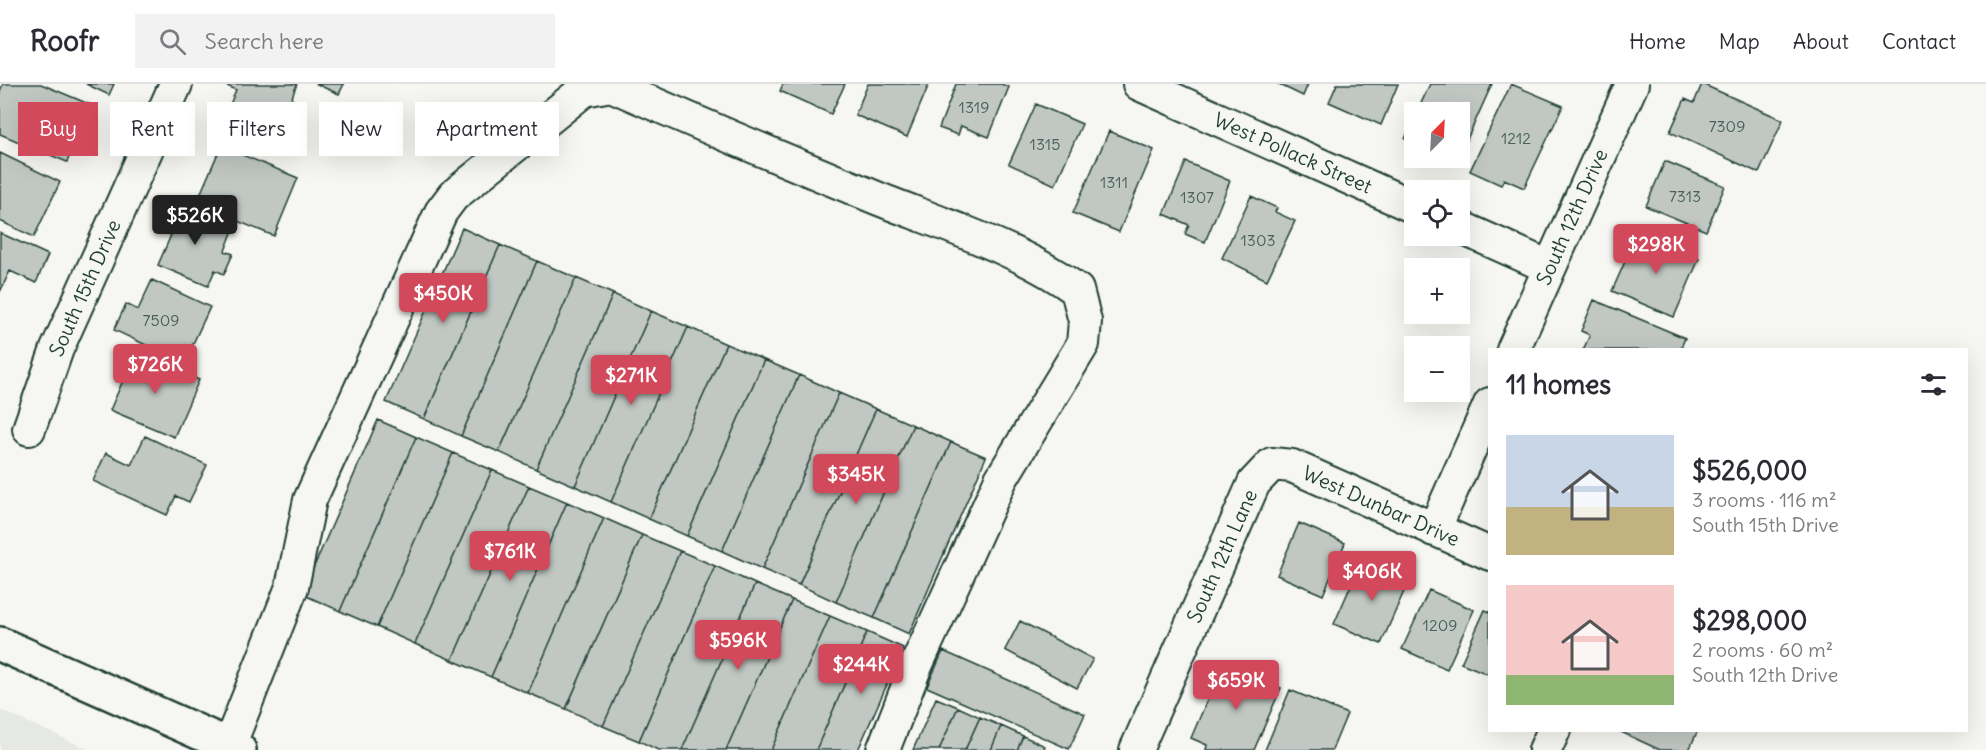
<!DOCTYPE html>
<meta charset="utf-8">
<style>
:root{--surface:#fff;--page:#f2f2f3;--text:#2b2b33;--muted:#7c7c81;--line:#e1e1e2;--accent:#d1495b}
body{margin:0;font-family:Delius,sans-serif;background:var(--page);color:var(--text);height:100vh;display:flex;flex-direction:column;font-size:22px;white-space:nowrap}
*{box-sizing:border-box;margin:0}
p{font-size:20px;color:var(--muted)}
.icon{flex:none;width:33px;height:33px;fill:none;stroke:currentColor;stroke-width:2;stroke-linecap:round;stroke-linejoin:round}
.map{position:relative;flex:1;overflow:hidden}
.side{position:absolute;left:1488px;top:264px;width:480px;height:384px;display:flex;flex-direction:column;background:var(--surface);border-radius:0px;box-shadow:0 6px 24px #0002}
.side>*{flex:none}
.hud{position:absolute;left:18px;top:18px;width:570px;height:54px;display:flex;gap:12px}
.needle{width:39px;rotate:24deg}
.controls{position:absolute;left:1404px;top:18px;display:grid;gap:12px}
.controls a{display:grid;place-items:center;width:66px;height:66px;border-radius:0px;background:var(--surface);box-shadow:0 6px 24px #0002;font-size:30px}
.price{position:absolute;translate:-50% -51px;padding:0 14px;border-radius:6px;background:var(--accent);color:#fff;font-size:20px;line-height:39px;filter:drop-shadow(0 2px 3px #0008)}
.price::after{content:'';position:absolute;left:50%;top:36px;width:18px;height:14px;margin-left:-9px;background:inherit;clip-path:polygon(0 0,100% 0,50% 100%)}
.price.current{background:#222;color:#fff}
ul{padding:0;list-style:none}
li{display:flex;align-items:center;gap:18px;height:150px;padding:0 18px}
li span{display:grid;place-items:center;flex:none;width:168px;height:120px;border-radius:0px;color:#555}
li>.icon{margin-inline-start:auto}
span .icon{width:72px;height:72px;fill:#fffc;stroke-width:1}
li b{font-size:26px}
h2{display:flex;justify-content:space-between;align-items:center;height:72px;padding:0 18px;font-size:26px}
.chip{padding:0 21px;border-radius:0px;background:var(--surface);box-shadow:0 6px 24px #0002;font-size:21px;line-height:54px}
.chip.current{background:var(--accent);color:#fff}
header{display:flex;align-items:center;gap:36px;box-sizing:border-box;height:84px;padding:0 30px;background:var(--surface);border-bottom:2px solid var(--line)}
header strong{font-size:28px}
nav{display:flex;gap:33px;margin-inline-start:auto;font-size:21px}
.search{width:420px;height:54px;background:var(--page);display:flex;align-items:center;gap:15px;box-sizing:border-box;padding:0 21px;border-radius:0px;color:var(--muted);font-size:22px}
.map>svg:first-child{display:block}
</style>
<header>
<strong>Roofr</strong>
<div class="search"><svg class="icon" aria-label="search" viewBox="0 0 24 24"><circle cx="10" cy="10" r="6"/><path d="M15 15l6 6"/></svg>Search here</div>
<nav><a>Home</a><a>Map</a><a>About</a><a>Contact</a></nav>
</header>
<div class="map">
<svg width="1986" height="666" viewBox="0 0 1986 666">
<rect width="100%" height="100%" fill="#f6f6f2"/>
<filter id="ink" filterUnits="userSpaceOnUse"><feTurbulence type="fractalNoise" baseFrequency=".0167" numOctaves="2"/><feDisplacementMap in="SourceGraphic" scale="12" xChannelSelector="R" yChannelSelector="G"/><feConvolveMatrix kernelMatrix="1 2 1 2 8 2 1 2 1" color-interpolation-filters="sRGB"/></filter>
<g filter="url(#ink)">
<path fill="#e6e8e4" d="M 0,626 L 90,666 L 0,666 Z"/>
<path fill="#c1c8c3" stroke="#1f3d34" stroke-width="1.5" d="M 3,0 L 41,0 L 91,21 L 67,78 L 0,50 L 0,7 Z
M 86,0 L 114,0 L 109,11 Z
M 297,0 L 289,21 L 300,26 L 285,63 L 223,37 L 236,6 L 223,0 Z
M 316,0 L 344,0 L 339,10 Z
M 783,0 L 845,0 L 831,30 L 780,7 Z
M 868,0 L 929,0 L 907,53 L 855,31 Z
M 956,0 L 1001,0 L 1009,3 L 989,53 L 961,42 L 958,51 L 939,44 Z
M 1278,0 L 1308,0 L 1303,12 Z
M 1337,0 L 1398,0 L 1381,41 L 1329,18 Z
M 1430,0 L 1492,0 L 1460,71 L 1460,28 L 1417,28 Z
M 1511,0 L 1563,22 L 1524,104 L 1504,95 L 1501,101 L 1470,87 Z
M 1702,0 L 1783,36 L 1759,89 L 1670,48 L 1685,15 L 1694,19 Z
M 1036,20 L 1082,40 L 1055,101 L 1009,80 Z
M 1414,34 L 1414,59 L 1405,55 Z
M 1109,47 L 1154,66 L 1119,148 L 1073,129 Z
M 221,62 L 298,94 L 274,152 L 196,120 Z
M 0,69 L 60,98 L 34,153 L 0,137 Z
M 1665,77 L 1725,102 L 1706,147 L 1646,122 Z
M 1186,78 L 1230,97 L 1205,158 L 1185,150 L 1189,141 L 1164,130 Z
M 1251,112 L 1277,124 L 1275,128 L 1295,137 L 1267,196 L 1222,174 Z
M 174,120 L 233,146 L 225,167 L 233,170 L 224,190 L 215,186 L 208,202 L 158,181 L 171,151 L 162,147 Z
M 462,144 L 500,161 L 424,335 L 386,318 Z
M 1638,148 L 1699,175 L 1674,233 L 1612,207 Z
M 0,149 L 48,171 L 36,199 L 10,187 L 0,208 Z
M 500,161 L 537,177 L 461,352 L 424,335 Z
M 537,177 L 576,194 L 499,368 L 461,352 Z
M 576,194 L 613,210 L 536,385 L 499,368 Z
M 152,196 L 210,223 L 184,279 L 114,246 L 126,220 L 138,226 Z
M 613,210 L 651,227 L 575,402 L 536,385 Z
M 1594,216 L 1685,254 L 1680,266 L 1583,266 L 1590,251 L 1581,247 Z
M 651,227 L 688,243 L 611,418 L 575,402 Z
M 688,243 L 726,260 L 649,435 L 611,418 Z
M 726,260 L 764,276 L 687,452 L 649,435 Z
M 135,269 L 199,296 L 174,353 L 110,326 Z
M 764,276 L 799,291 L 722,467 L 687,452 Z
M 799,291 L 839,309 L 762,485 L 722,467 Z
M 839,309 L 876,325 L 799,501 L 762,485 Z
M 876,325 L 913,341 L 836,518 L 799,501 Z
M 378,336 L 416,353 L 340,527 L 302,510 Z
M 913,341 L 951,358 L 874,534 L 836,518 Z
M 145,352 L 207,381 L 189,418 L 176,412 L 167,431 L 93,397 L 106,369 L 131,381 Z
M 416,353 L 453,369 L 377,543 L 340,527 Z
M 951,358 L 986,373 L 909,550 L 874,534 Z
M 453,369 L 492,386 L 415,560 L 377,543 Z
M 492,386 L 529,402 L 452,576 L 415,560 Z
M 529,402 L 567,418 L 491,593 L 452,576 Z
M 567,418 L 604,434 L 528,609 L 491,593 Z
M 604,434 L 642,451 L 566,625 L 528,609 Z
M 1299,439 L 1345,459 L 1323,511 L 1277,491 Z
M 642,451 L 680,467 L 603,642 L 566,625 Z
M 680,467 L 715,482 L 639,657 L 603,642 Z
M 1362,476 L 1409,496 L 1381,560 L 1334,540 Z
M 715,482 L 755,500 L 682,666 L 658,666 L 639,657 Z
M 755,500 L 792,516 L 726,666 L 682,666 Z
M 1429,506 L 1474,526 L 1447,585 L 1402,565 Z
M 792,516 L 830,532 L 771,666 L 726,666 Z
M 1485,526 L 1490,528 L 1490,591 L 1461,579 Z
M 830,532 L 867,548 L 816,666 L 771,666 Z
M 1020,537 L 1093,575 L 1077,604 L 1005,566 Z
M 867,548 L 903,564 L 858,666 L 816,666 Z
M 943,567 L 1085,630 L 1069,665 L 927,603 Z
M 1223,579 L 1281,604 L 1254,666 L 1206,666 L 1207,661 L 1191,654 Z
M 1290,606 L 1347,630 L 1332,666 L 1265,666 Z
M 936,614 L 958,623 L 939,666 L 913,666 Z
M 958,623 L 980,633 L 965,666 L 939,666 Z
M 980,633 L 1001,642 L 991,666 L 965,666 Z
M 1001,642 L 1023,652 L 1017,666 L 991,666 Z
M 1698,646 L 1689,666 L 1660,666 L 1619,647 Z
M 1023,652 L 1045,662 L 1043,666 L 1017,666 Z"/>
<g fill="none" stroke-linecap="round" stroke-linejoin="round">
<g stroke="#1f3d34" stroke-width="36">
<path id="minor" d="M 1139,0 L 1414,123
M 1460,143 L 1549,183
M 1513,266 L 1632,0
M 29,345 L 57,265 L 176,0
M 1434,446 L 1490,320
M 229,662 L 292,503 L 310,416 L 441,128 L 453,112 L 584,6 L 611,1 C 700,40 789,78 879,115 C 942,140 1023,166 1077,206 L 1085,237 L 1083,260 L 1001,395 L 915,584 L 883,666
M 1136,666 L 1254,399 L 1272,380 L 1292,382 L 1490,470
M 1545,666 L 1554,646"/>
</g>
<g stroke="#1f3d34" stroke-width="38">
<path id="major" d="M 0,560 L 239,666"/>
</g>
<use href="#minor" stroke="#f6f6f2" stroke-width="32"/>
<use href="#major" stroke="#f6f6f2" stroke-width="33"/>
</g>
</g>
<g text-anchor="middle" stroke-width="4.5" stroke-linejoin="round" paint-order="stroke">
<g font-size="16" fill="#486058">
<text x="974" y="29">1319</text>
<text x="1727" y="48">7309</text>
<text x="1516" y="60">1212</text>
<text x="1045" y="66">1315</text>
<text x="1114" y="104">1311</text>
<text x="1685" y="118">7313</text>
<text x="1197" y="119">1307</text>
<text x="1258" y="162">1303</text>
<text x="161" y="242">7509</text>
<text x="1440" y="547">1209</text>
</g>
<g font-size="20" fill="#1f3d34" stroke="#f6f6f2">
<text transform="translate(1293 69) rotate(24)" y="7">West Pollack Street</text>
<text transform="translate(1572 133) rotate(-66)" y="7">South 12th Drive</text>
<text transform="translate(85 204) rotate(-66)" y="7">South 15th Drive</text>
<text transform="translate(1381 422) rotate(24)" y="7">West Dunbar Drive</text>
<text transform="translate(1222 472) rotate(-66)" y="7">South 12th Lane</text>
</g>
</g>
</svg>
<div class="controls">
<a><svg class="needle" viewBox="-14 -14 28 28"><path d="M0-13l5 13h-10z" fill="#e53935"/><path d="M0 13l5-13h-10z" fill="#7c7c81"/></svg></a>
<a><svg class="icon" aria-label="locate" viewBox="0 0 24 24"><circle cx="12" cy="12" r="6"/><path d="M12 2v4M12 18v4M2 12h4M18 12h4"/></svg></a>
<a>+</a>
<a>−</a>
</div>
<b class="price current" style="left:195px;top:162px">$526K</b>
<b class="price" style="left:1656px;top:191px">$298K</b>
<b class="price" style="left:443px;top:240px">$450K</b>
<b class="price" style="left:155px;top:311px">$726K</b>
<b class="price" style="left:631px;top:322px">$271K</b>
<b class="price" style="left:856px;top:421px">$345K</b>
<b class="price" style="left:510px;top:498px">$761K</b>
<b class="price" style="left:1372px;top:518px">$406K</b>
<b class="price" style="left:738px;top:587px">$596K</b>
<b class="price" style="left:861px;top:611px">$244K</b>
<b class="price" style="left:1236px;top:627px">$659K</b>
<div class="hud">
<a class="chip current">Buy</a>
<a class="chip">Rent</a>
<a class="chip">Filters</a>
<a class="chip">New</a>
<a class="chip">Apartment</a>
</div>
<section class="side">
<h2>11 homes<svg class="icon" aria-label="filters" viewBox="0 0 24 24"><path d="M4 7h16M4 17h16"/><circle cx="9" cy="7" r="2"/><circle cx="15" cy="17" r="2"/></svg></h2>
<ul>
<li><span style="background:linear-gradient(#c9d6e8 60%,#c2b280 0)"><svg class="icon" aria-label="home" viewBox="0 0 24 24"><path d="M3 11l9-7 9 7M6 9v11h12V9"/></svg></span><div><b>$526,000</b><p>3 rooms · 116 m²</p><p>South 15th Drive</p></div></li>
<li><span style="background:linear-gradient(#f6c9c9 75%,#8fb573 0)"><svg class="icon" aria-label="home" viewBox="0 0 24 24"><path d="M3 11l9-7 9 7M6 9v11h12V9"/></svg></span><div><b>$298,000</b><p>2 rooms · 60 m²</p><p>South 12th Drive</p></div></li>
</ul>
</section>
</div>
